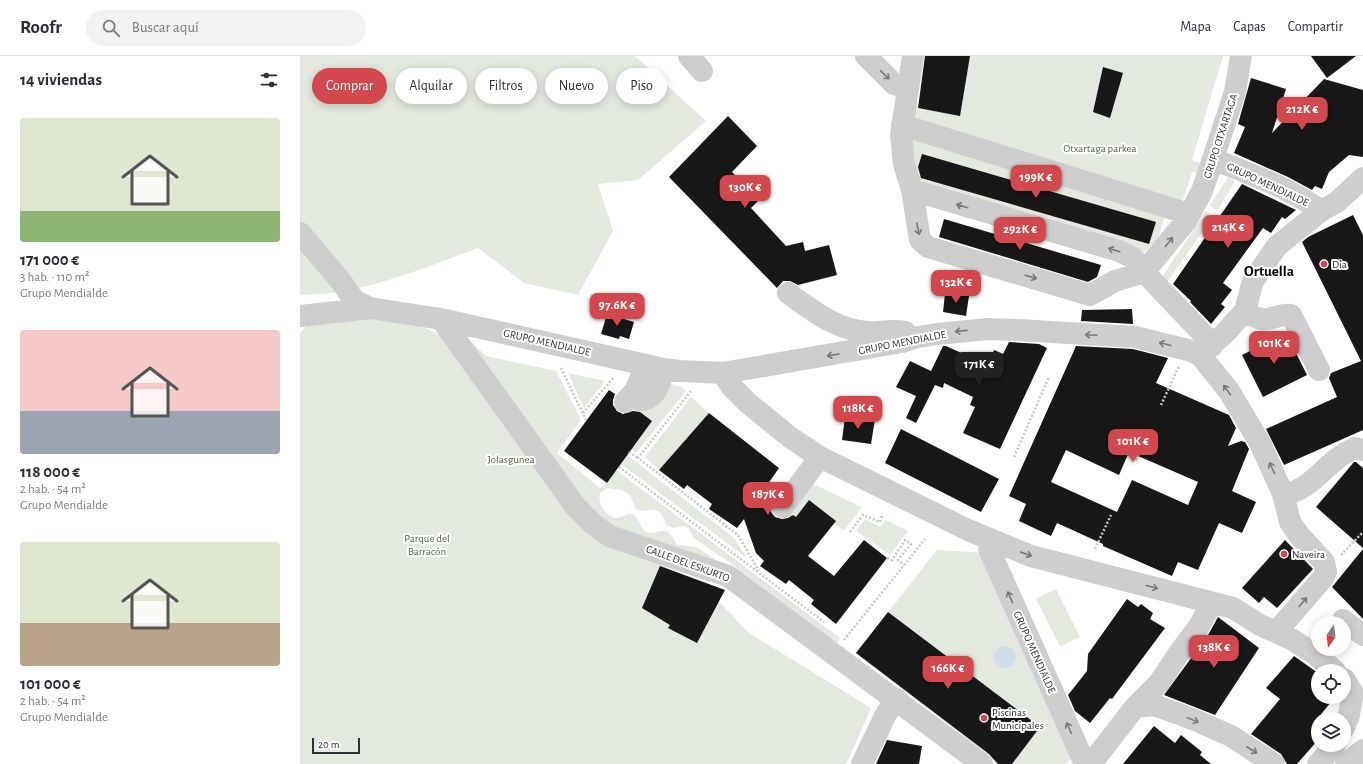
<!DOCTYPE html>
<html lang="es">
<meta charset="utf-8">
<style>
:root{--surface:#fff;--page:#f2f2f3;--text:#2b2b33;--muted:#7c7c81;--line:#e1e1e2;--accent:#d3484d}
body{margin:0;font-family:"Alegreya Sans",sans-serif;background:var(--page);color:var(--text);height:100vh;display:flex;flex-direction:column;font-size:15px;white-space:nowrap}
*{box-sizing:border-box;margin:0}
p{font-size:13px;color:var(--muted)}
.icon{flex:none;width:22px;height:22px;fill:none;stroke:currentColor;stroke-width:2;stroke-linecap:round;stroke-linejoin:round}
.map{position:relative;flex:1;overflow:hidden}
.side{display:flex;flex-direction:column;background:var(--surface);width:300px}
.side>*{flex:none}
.hud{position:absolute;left:12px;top:12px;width:380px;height:36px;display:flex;gap:8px}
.needle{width:26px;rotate:194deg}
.controls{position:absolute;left:1011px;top:560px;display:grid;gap:8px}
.controls a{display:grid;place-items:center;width:40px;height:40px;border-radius:50%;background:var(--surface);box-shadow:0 2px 10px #0003;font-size:20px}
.scale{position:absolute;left:12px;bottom:10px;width:48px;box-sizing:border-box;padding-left:4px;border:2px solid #313131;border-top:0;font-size:11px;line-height:14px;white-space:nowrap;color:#313131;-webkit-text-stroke:3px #fff;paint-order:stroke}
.price{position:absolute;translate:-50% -34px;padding:0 9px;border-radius:8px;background:var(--accent);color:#fff;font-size:13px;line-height:26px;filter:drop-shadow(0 1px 2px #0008)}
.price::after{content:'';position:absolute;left:50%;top:24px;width:12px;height:9px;margin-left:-6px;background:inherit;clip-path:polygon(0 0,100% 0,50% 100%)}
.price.active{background:#222;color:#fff}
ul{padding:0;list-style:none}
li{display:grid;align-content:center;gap:8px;height:212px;padding:0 20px}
li span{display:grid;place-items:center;height:124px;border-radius:4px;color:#555}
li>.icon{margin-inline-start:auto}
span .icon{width:72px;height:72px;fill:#fffc;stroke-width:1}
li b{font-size:17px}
h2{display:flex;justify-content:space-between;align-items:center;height:48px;padding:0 20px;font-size:17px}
.tag{padding:0 14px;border-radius:18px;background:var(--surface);box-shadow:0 2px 10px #0003;font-size:14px;line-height:36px}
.tag.active{background:var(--accent);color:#fff}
header{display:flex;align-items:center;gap:24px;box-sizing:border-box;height:56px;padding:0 20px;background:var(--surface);border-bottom:1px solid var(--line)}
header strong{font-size:19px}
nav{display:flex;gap:22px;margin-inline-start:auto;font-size:14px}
.search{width:280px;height:36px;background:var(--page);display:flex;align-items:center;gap:10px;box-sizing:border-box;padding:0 14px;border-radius:22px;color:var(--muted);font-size:15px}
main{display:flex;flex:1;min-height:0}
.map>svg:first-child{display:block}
</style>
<header>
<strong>Roofr</strong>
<div class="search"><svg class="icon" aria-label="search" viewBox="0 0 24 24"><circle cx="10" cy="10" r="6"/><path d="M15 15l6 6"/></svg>Buscar aquí</div>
<nav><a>Mapa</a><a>Capas</a><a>Compartir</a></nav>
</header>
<main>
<section class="side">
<h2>14 viviendas<svg class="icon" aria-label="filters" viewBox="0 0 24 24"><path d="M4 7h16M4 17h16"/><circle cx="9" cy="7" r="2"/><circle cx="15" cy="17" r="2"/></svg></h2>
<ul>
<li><span style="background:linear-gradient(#dfe7d0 75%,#8fb573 0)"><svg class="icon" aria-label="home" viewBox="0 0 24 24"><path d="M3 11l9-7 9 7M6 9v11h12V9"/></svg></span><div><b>171 000 €</b><p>3 hab. · 110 m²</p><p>Grupo Mendialde</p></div></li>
<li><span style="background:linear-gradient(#f6c9c9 65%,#9aa5b1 0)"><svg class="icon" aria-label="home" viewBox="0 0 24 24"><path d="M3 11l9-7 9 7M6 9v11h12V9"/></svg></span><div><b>118 000 €</b><p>2 hab. · 54 m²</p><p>Grupo Mendialde</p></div></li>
<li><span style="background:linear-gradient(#dfe7d0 65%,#b9a48a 0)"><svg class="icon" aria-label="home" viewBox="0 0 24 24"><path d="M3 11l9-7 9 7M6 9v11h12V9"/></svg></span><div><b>101 000 €</b><p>2 hab. · 54 m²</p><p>Grupo Mendialde</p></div></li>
</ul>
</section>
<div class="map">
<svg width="1063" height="708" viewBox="0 0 1063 708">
<rect width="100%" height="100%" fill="#fff"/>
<path fill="#e3e9de" d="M 0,0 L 335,0 L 406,65 L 338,124 L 298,128 L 313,175 L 278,239 L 224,227 L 178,192 C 120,213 63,239 0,239 Z
M 670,0 L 923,0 L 892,104 L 900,107 L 899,117 L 892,116 L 879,155 L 864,162 L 858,183 L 840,200 L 622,135 L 610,113 L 615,52 L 660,59 Z
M 928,121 L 935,125 L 917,155 L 910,149 Z
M 906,155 L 913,161 L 868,225 L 862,221 Z
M 63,262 C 90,267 122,265 144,282 L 293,477 L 402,528 L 449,577 L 571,652 L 546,708 L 0,708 L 0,277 L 10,266 Z
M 166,281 L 186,300 L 256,315 L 281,364 L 257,397 L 300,432 L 307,427 L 316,414 L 540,582 L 536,588 L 439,518 L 436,511 L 394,482 L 388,472 L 383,470 L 374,472 L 367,469 C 365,466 363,460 361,457 C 354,450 344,458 336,453 L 330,439 L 321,434 L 307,432 L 300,437 C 297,448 306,460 316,462 C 321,462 324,459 328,458 C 339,457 339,470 345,475 C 352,481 362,471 369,477 C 373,480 374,486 378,489 L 396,491 L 429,512 L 322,479 L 283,447 Z
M 268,317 L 305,325 L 284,352 Z
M 368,327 L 382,331 L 386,335 L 336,397 L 331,393 L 352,365 L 333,352 Z
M 391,341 L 409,357 L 359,414 L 345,401 Z
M 327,399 L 434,482 L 447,502 L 321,408 Z
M 511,427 L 562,451 L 544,475 L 534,467 L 536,465 L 509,444 L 476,489 L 475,481 Z
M 565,463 L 580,471 L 585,464 L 608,475 L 590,499 L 556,475 Z
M 637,494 L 685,497 L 775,698 L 766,708 L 698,708 L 556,597 Z
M 756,533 L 780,581 L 760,590 L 736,543 Z"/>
<path fill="#cfdee9" d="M694 601a11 11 0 1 1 22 0a11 11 0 1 1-22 0Z"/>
<path fill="#181818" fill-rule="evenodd" d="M 625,0 L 670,0 L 660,60 L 618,52 Z
M 1011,0 L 1056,0 L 1027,22 Z
M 803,11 L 823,17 L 810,62 L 793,56 Z
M 951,22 L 986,33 L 972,77 L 1024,23 L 1063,34 L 1063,101 L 1049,99 L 1029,116 L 1022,133 L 1015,130 L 1012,134 L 988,121 L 934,97 L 945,71 L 938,68 Z
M 428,60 L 457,90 L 432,116 L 459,144 L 451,152 L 486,190 L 503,186 L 505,195 L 529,189 L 537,219 L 498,229 L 490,225 L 483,225 L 477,232 L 369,121 Z
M 622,98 L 856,166 L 849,188 L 621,122 L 618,111 Z
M 942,128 L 996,154 L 985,163 L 982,161 L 971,177 L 963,172 L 923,227 L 932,234 L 921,248 L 925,251 L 911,268 L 890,246 L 891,245 L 873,228 Z
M 1053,159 L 1063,179 L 1063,374 L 984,409 L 966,373 L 1037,341 L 1029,322 L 1031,317 L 1061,305 L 1002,186 L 1008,181 Z
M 644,163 L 801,209 L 797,221 L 788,226 L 639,181 Z
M 645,237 L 669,240 L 666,260 L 643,256 Z
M 832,253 L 833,268 L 781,265 L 782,254 Z
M 307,258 L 334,266 L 329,283 L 320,280 L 319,283 L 301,278 Z
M 986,277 L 1007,319 L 963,341 L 942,299 Z
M 709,286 L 739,288 L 747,292 L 700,393 L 663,377 L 675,351 L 670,349 L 673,341 L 644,327 L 643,332 L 635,329 L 616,367 L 606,362 L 616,340 L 596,331 L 610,305 L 631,315 L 643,290 L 646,290 L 688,309 L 694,294 L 703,298 Z
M 776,290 L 833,293 L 868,302 L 856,327 L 929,359 L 936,372 L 928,390 L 941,385 L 945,386 L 949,393 L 932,435 L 956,446 L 942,477 L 919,467 L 898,514 L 878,506 L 872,520 L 803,490 L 803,488 L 757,467 L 751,480 L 719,465 L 726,448 L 709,440 ZM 766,394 L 819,419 L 829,396 L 898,426 L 888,449 L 832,424 L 817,456 L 751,426 Z
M 309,334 L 315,338 L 313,344 L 313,349 L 317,355 L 323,358 L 333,355 L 340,356 L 352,365 L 307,427 L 264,395 Z
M 409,357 L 479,412 L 463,435 L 473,443 L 471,450 L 471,456 L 475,461 L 482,463 L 488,462 L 493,459 L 496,461 L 509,444 L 536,465 L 508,500 L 534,520 L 564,484 L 587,502 L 536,568 L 511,548 L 514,544 L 489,524 L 486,528 L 460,510 L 464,505 L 456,497 L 444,463 L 437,472 L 409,453 L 412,448 L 387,429 L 384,433 L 359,414 Z
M 545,361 L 575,363 L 571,388 L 542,384 Z
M 601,373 L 699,423 L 681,456 L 585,407 Z
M 1054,406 L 1056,406 L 1063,412 L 1063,492 L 1016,451 Z
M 985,484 L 1013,513 L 977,552 L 964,541 L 959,547 L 942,532 Z
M 1063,493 L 1063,563 L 1032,531 Z
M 360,510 L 425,534 L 397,587 L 368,572 L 370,569 L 342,552 Z
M 827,543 L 838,551 L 841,548 L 853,557 L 850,563 L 865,572 L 812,643 L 810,642 L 790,667 L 775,655 L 768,639 L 787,615 L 788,598 Z
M 588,556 L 740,671 L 712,708 L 698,708 L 689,698 L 556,597 Z
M 918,561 L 959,592 L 915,659 L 864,639 L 908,579 Z
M 994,600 L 1018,617 L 1018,641 L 1035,641 L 1018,662 L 1018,684 L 997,708 L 987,708 L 981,698 L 951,678 L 980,643 L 966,632 Z
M 854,670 L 875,687 L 881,679 L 902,696 L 900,699 L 911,708 L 823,708 Z
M 587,684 L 622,690 L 619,708 L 576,708 Z"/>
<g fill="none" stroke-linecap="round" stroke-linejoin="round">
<path stroke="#c8c8c8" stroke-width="2.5" stroke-dasharray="2 2" stroke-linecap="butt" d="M 261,312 L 286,364
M 391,335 L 338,402 L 438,479 L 459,515
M 861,349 L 879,310
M 283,357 L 314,321
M 329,396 L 338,402
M 714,401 L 749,321
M 836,404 L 850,374
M 319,411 L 524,566
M 550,476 L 563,459 L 580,466 L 582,460
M 795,493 L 811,459
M 1041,499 L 1063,476
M 587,502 L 592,504 L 605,484 L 611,488 L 598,504 L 604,509
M 544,584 L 625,483"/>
<path stroke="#cecece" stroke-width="22" d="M 389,0 L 402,15
M 566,0 L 594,28 L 608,32
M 613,0 L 601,79 L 604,108 L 612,134 L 819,195 L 833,202 L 844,216 L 904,279 L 912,290
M 602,69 L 889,158
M 913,103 C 949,118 989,131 1021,155
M 612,134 L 620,184 L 628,191 L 790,239 L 815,225 L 844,216 L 886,165 L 902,135 L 913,103 L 935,36 L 941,0
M 0,177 L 40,224 L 54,244 L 70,252
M 488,237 C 513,255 536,274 568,276 C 581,277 593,273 605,276
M 945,255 C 950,258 956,263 963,263 C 973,264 980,257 991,259 L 1019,314
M 0,260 L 70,252 L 141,263 L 364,313 L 380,315 L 423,317 L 602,286 L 618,281 L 637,278 L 688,273 L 718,274 L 835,281 L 888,294 L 900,299 L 929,335 L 960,387 L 983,438 L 990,466 L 999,479 L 1024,506 L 1026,516 L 1023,522 L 977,575
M 141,263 L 275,450 L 293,468 L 309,480 L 428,520 L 682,708
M 901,298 L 923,279 L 945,255 L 953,225 L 977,190 L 1021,155 L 1037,146 L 1063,122
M 423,317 L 431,330 L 449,348 L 491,382 L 520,401 L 668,474 L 731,500 L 933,552 L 960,569 L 991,583 L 1015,598 L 1035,615
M 338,344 C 356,344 360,328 364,313
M 325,346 L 335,335 L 346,309
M 983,438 C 1007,436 1020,415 1038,402 C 1043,398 1049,395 1055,392 L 1063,394
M 483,451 L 520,401
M 690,483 L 689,493 L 785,708
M 912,547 L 898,572 L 879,597 L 859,627 L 835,651 L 854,649 L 895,664 L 931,680 L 974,708
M 1043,564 L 1063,579
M 1044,623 L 1053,637 L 1049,659 L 1044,672
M 562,708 L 586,658 L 597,643
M 791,708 L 835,651
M 1018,708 L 1035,689
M 1046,708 L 1063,694"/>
</g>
<defs><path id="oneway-shaft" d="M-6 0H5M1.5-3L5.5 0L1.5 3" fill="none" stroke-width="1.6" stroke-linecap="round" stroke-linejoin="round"/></defs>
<g stroke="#787878">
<use href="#oneway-shaft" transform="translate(585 19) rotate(44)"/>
<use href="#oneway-shaft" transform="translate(662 150) rotate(-164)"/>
<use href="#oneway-shaft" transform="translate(618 173) rotate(79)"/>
<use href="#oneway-shaft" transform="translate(869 186) rotate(-52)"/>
<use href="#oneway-shaft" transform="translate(814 194) rotate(-163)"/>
<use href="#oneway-shaft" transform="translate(731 221) rotate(16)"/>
<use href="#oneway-shaft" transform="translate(661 275) rotate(174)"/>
<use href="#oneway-shaft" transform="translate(791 279) rotate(-177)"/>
<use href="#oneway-shaft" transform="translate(865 288) rotate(-166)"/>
<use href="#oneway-shaft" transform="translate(533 299) rotate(170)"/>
<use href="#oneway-shaft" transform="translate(927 334) rotate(-126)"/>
<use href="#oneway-shaft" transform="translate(972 412) rotate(-115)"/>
<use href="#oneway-shaft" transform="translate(726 498) rotate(20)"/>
<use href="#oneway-shaft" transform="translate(852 531) rotate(15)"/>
<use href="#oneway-shaft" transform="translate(710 541) rotate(-114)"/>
<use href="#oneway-shaft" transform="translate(1003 546) rotate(-50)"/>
<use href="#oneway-shaft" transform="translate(893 664) rotate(22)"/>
<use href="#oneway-shaft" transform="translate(769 672) rotate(-114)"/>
<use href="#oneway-shaft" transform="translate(952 694) rotate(33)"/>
</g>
<g fill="#d3484d" stroke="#fff" stroke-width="1.5">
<circle cx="1024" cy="208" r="4"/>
<circle cx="984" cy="498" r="4"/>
<circle cx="684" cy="662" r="4"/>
</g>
<g text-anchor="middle" stroke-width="4" stroke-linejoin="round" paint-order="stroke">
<g font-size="11" fill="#313131" stroke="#fff">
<text transform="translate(920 80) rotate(-72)" y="4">GRUPO OTXARTAGA</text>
<text transform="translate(968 128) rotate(25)" y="4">GRUPO MENDIALDE</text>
<text transform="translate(247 286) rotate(13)" y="4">GRUPO MENDIALDE</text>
<text transform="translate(602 286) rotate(-11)" y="4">GRUPO MENDIALDE</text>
<text transform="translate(388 507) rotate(20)" y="4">CALLE DEL ESKURTO</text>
<text transform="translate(735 596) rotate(66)" y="4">GRUPO MENDIALDE</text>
</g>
<g font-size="11" fill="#536842" stroke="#fff">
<text x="800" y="96">Otxartaga parkea</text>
<text x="211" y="407">Jolasgunea</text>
<text x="127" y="486">Parque del<tspan x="127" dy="13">Barracón</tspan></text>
</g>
<g font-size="11" fill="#313131" stroke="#fff" text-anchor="start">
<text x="1032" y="212">Dia</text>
<text x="992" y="502">Naveira</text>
<text x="692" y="660">Piscinas<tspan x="692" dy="13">Municipales</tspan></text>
</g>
<g font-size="15" font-weight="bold" fill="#000" stroke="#fff">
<text x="969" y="220">Ortuella</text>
</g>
</g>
</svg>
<div class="controls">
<a><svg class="needle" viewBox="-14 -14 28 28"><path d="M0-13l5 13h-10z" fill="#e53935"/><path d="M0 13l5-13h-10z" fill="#7c7c81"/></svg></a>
<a><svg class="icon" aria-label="locate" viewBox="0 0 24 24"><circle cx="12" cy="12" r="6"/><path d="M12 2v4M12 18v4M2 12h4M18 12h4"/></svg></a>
<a><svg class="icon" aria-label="layers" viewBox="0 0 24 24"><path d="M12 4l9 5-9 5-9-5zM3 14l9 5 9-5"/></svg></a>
</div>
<div class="scale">20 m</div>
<b class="price" style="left:1002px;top:75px">212K €</b>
<b class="price" style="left:736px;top:143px">199K €</b>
<b class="price" style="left:445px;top:153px">130K €</b>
<b class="price" style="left:928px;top:193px">214K €</b>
<b class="price" style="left:720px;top:195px">292K €</b>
<b class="price" style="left:656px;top:248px">132K €</b>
<b class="price" style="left:317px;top:271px">97.6K €</b>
<b class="price" style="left:974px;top:309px">101K €</b>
<b class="price active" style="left:679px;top:330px">171K €</b>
<b class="price" style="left:558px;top:374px">118K €</b>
<b class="price" style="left:833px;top:407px">101K €</b>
<b class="price" style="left:468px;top:460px">187K €</b>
<b class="price" style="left:914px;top:613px">138K €</b>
<b class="price" style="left:648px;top:634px">166K €</b>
<div class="hud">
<a class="tag active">Comprar</a>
<a class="tag">Alquilar</a>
<a class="tag">Filtros</a>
<a class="tag">Nuevo</a>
<a class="tag">Piso</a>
</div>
</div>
</main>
